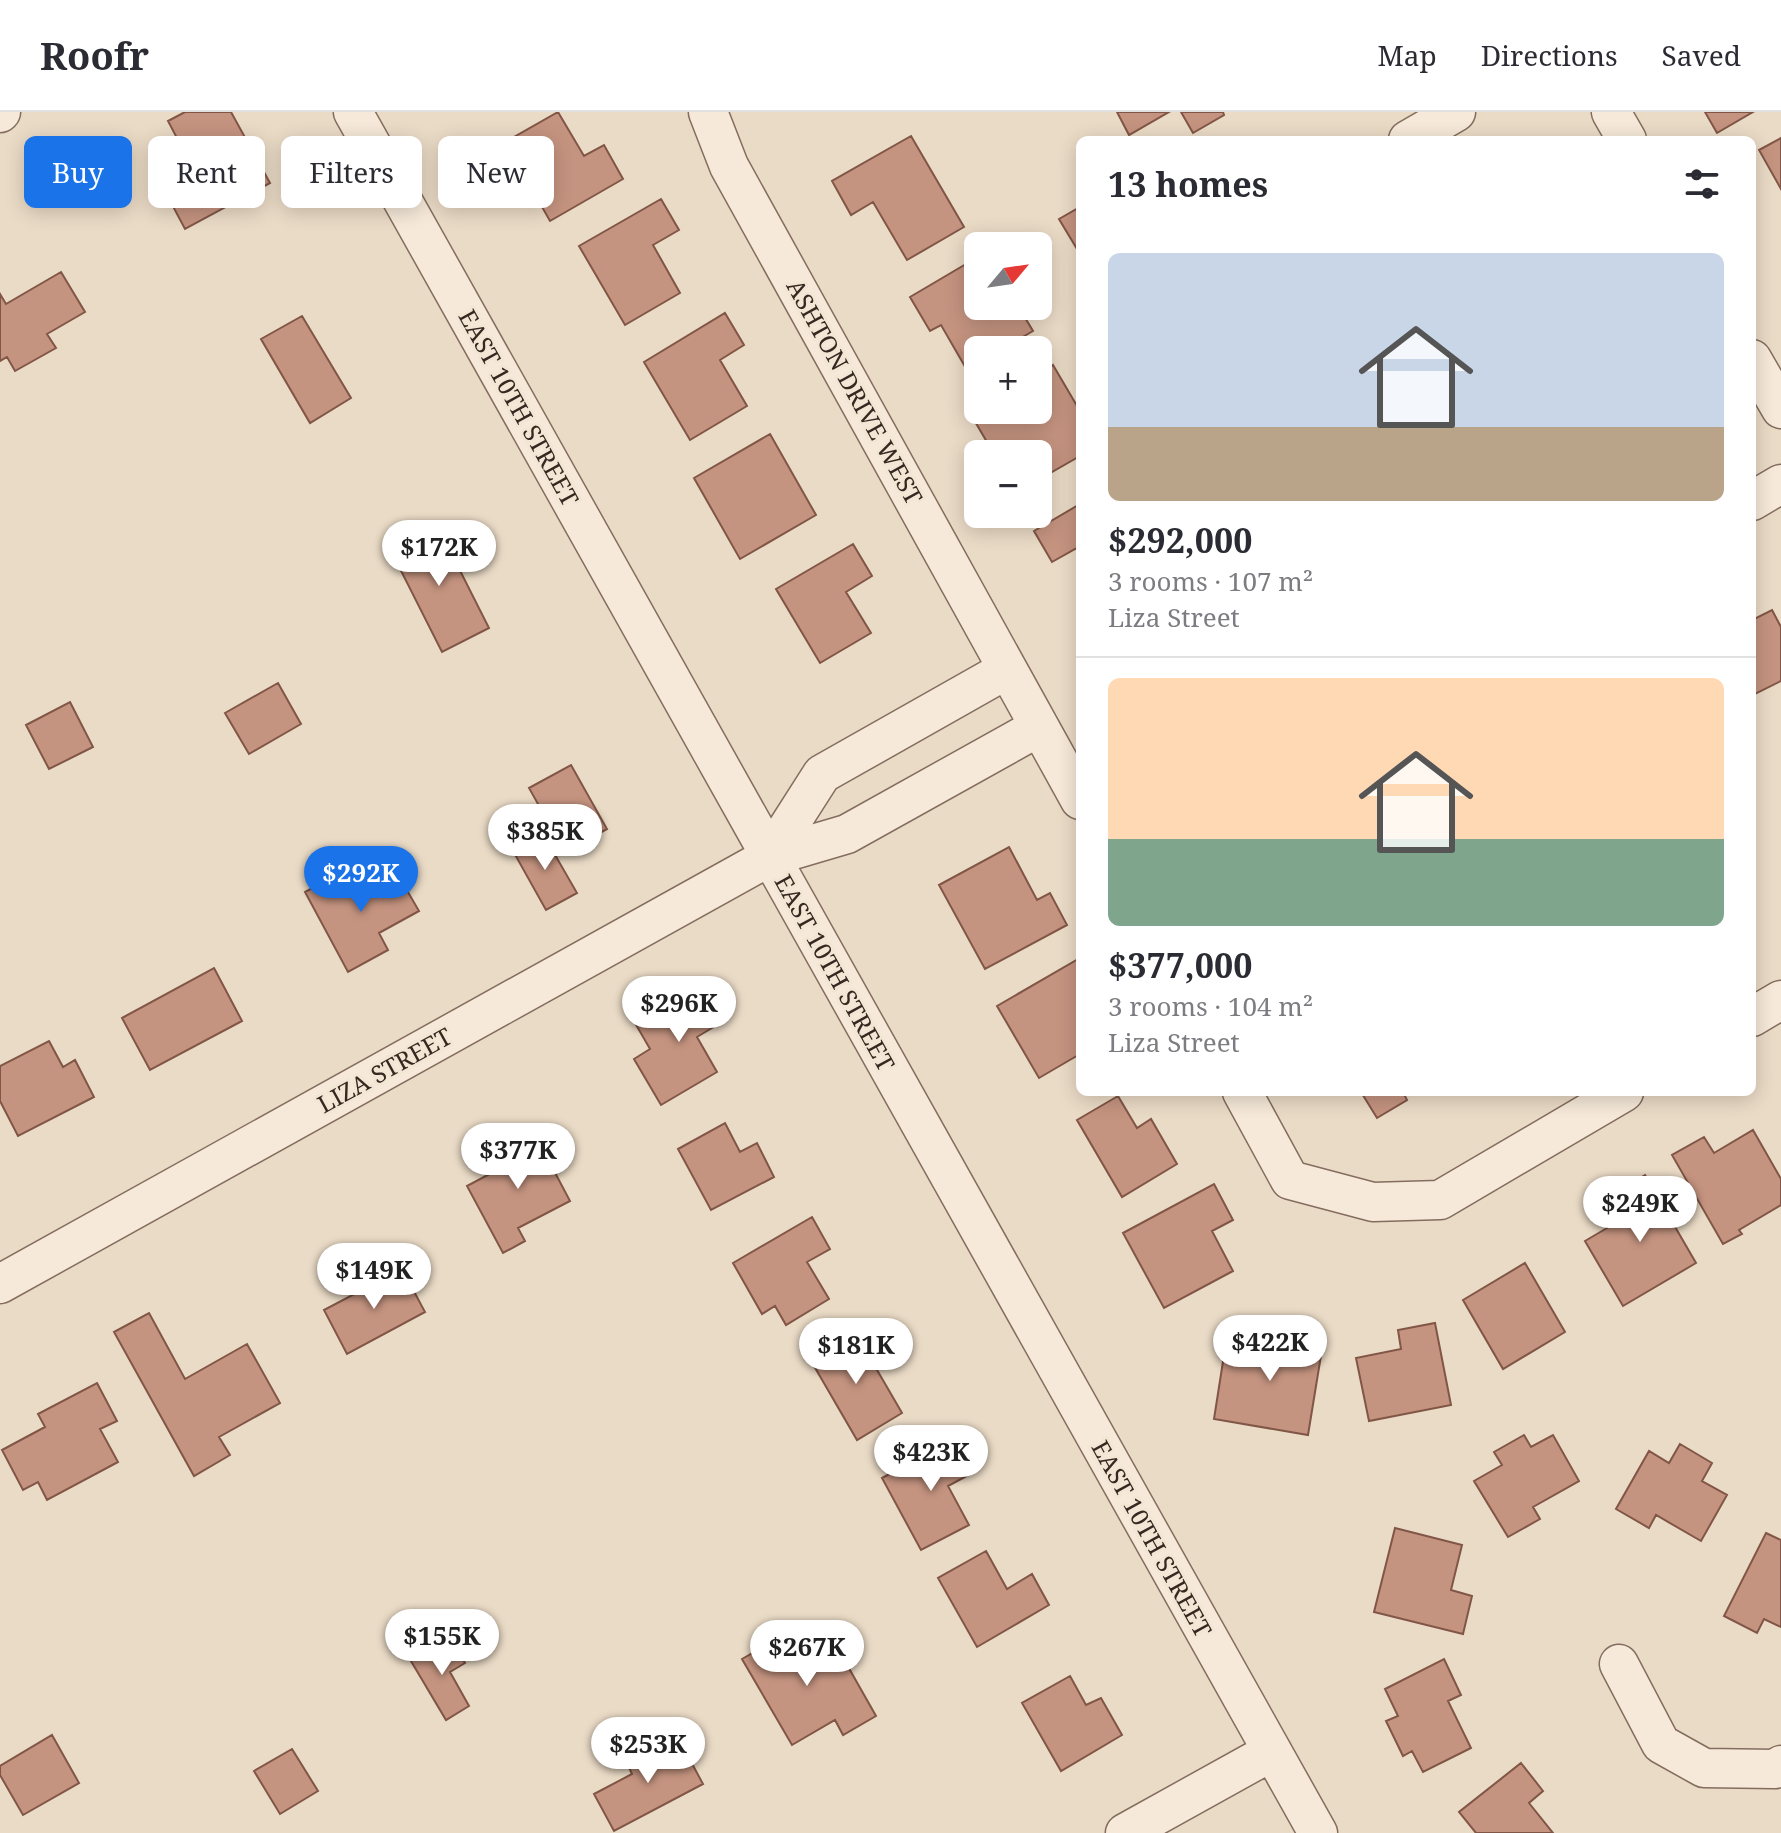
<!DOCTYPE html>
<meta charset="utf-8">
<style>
:root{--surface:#fff;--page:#f7f7f7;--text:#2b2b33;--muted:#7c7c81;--line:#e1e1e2;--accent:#1a73e8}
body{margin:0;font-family:"Noto Serif",serif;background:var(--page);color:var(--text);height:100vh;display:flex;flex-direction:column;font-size:30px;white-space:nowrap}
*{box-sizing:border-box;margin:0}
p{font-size:26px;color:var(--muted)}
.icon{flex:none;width:44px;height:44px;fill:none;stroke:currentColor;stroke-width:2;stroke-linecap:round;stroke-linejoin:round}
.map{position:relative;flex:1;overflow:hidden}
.sheet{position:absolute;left:1076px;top:24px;width:680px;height:960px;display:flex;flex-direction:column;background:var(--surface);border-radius:12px;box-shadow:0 4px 20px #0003}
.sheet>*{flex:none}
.top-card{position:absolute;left:24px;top:24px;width:760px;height:72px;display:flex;gap:16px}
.needle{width:52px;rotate:61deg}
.fabs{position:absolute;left:964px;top:120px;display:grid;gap:16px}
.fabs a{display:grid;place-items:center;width:88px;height:88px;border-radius:12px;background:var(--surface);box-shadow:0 4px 20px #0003;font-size:40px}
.price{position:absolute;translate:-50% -68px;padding:0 18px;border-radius:28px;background:#fff;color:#222;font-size:26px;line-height:52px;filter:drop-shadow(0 2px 4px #0008)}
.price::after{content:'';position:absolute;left:50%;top:48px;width:24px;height:18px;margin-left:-12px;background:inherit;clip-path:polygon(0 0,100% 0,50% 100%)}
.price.on{background:var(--accent);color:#fff}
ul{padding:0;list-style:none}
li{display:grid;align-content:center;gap:16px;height:424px;padding:0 32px}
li+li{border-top:2px solid var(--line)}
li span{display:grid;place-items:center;height:248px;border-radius:12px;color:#555}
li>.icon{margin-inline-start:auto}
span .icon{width:144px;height:144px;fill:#fffc;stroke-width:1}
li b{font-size:34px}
h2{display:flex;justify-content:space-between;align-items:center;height:96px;padding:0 32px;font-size:34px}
.pill{padding:0 28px;border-radius:12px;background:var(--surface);box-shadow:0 4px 20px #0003;font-size:28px;line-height:72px}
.pill.on{background:var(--accent);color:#fff}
header{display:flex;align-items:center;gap:48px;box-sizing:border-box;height:112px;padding:0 40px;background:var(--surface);border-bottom:2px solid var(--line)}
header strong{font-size:38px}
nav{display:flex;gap:44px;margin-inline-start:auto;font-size:28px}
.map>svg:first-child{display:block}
</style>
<header>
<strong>Roofr</strong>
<nav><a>Map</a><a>Directions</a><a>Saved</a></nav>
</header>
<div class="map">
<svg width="1781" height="1721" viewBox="0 0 1781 1721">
<rect width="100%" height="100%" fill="#eadbc6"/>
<path fill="#c59480" stroke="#815646" stroke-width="2" d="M 185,0 L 231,0 L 270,71 L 185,117 L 168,85 L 199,68 L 168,9 Z
M 558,0 L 584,44 L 604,33 L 623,67 L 550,109 L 505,30 Z
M 1117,0 L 1169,0 L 1129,23 Z
M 1181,0 L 1223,0 L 1224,3 L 1193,21 Z
M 1705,0 L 1753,0 L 1717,21 Z
M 911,24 L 964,115 L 907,148 L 873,90 L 851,103 L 832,69 Z
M 1781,26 L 1781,77 L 1759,38 Z
M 661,87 L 679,118 L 653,133 L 680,181 L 625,213 L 579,134 Z
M 1080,95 L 1080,142 L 1059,107 Z
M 978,145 L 978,194 L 1018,194 L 1033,219 L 1000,238 L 978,238 L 978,251 L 967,258 L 941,213 L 930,219 L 910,185 Z
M 61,160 L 85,200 L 47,222 L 56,236 L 15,259 L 7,245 L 0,249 L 0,182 L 6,192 Z
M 725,201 L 744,233 L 720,248 L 747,294 L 690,328 L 644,250 Z
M 302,204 L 351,286 L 310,311 L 261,227 Z
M 1053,253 L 1080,299 L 1080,344 L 1038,368 L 1038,342 L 994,342 L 970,301 L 978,296 L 1038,298 L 1038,262 Z
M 770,322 L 816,403 L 740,447 L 694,366 Z
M 1080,392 L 1080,442 L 1077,436 L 1052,450 L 1034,419 Z
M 436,411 L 489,516 L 442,540 L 389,435 Z
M 853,432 L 872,464 L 846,480 L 871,521 L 820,551 L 776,477 Z
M 1772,498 L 1781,515 L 1781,569 L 1753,583 L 1752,508 Z
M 278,571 L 301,612 L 249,642 L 225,601 Z
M 70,590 L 93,635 L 49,657 L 26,613 Z
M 571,653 L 607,717 L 565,740 L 529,676 Z
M 543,722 L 577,781 L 546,798 L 513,739 Z
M 1009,735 L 1037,788 L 1050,781 L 1067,813 L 985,857 L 939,773 Z
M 394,756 L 419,799 L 379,821 L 388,838 L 348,860 L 305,780 L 344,759 L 355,777 Z
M 1080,846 L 1080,942 L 1039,966 L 997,894 Z
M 214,856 L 242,909 L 150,958 L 122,906 Z
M 706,871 L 727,907 L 697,925 L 717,960 L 661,993 L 634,947 L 650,937 L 635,911 Z
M 49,929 L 63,955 L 75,948 L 94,985 L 18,1024 L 0,989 L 0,954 Z
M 1361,980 L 1403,980 L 1407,988 L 1377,1006 Z
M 1118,984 L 1137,1016 L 1151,1007 L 1177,1052 L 1122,1085 L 1077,1008 Z
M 725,1011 L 740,1040 L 757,1031 L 774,1065 L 711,1098 L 678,1037 Z
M 532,1017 L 570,1089 L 518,1116 L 525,1129 L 503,1141 L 467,1074 L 512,1050 L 502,1032 Z
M 1753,1018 L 1781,1067 L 1781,1093 L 1739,1118 L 1742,1122 L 1723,1132 L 1672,1043 L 1704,1025 L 1714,1041 Z
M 1645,1063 L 1696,1151 L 1623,1194 L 1585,1129 L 1624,1106 L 1611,1083 Z
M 1214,1072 L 1233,1108 L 1212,1119 L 1233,1159 L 1164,1196 L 1123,1121 Z
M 812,1105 L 830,1137 L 807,1150 L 829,1187 L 786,1213 L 775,1194 L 762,1202 L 733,1151 Z
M 1525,1151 L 1565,1220 L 1503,1257 L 1463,1188 Z
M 402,1157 L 425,1200 L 347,1242 L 324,1198 Z
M 149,1201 L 185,1267 L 247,1232 L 280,1291 L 219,1325 L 230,1343 L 194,1364 L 114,1220 Z
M 1435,1211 L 1451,1293 L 1369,1309 L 1356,1246 L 1401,1237 L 1398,1218 Z
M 1289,1219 L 1324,1225 L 1308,1323 L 1214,1307 L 1227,1224 L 1286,1234 Z
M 855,1220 L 902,1301 L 857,1328 L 810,1247 Z
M 97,1271 L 117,1309 L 100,1317 L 118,1350 L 47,1388 L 38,1370 L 23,1378 L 2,1338 L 45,1315 L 38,1302 Z
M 1524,1323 L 1531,1335 L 1553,1323 L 1579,1369 L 1533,1395 L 1540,1407 L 1508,1425 L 1474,1369 L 1502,1353 L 1494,1340 Z
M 957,1326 L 976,1359 L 948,1374 L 969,1413 L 921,1438 L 882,1366 Z
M 1680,1332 L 1712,1351 L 1702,1369 L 1727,1383 L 1701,1429 L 1656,1403 L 1649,1416 L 1616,1397 L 1649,1339 L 1669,1351 Z
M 1395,1416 L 1462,1433 L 1451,1478 L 1472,1484 L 1463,1522 L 1374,1500 Z
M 1766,1421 L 1781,1428 L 1781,1515 L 1764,1507 L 1757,1521 L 1724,1504 Z
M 986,1439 L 1007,1477 L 1032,1462 L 1049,1493 L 977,1535 L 938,1466 Z
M 796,1516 L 816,1550 L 838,1537 L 876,1604 L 843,1623 L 835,1608 L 792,1633 L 742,1547 Z
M 450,1526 L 465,1551 L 450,1560 L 469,1594 L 446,1608 L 411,1549 Z
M 1444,1547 L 1461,1583 L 1448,1589 L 1471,1636 L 1423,1660 L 1412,1639 L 1403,1644 L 1386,1609 L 1398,1604 L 1385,1577 Z
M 1070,1564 L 1086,1593 L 1101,1586 L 1122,1623 L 1061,1659 L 1022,1591 Z
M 52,1623 L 79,1671 L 23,1703 L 0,1663 L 0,1654 Z
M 656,1631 L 663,1643 L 682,1633 L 703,1672 L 614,1719 L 594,1682 L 632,1662 L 625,1647 Z
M 292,1637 L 318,1679 L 280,1702 L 254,1659 Z
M 1521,1651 L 1543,1679 L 1529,1691 L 1553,1721 L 1476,1721 L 1459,1700 Z"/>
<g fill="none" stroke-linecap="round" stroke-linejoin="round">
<g stroke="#846d5e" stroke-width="41">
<path id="minor" d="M 353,0 L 1318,1721
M 708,0 L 729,54 L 1080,688
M 1611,0 L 1627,28
M 0,1 L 1,0
M 1408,28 L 1456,0
M 1752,247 L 1781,297
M 1752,389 L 1781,372
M 769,745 L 822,662 L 1006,558
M 1752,905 L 1781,888
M 1242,980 L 1290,1068 L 1373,1090 L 1440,1088 L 1624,980
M 0,1172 L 769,745 L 847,722 L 1039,615
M 1619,1552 L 1661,1632 L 1704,1656 L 1775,1657 L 1781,1653
M 1125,1721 L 1271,1640"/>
</g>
<use href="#minor" stroke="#f6e9d9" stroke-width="38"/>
</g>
<g text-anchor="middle" stroke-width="6" stroke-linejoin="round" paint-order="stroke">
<g font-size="24" fill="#362820" stroke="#f2e6d5">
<text transform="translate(854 280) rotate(61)" y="8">ASHTON DRIVE WEST</text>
<text transform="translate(518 296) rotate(61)" y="8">EAST 10TH STREET</text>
<text transform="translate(834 861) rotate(61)" y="8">EAST 10TH STREET</text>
<text transform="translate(385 959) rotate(-29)" y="8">LIZA STREET</text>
<text transform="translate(1151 1427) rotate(61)" y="8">EAST 10TH STREET</text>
</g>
</g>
</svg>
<div class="fabs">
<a><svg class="needle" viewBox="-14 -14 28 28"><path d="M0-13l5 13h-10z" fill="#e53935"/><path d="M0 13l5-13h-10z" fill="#7c7c81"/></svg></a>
<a>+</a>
<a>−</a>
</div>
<b class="price" style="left:439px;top:476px">$172K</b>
<b class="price" style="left:545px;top:760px">$385K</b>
<b class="price on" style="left:361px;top:802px">$292K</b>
<b class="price" style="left:679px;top:932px">$296K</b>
<b class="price" style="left:518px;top:1079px">$377K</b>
<b class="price" style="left:1640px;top:1132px">$249K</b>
<b class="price" style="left:374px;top:1199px">$149K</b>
<b class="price" style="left:1270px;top:1271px">$422K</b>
<b class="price" style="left:856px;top:1274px">$181K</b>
<b class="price" style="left:931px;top:1381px">$423K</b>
<b class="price" style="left:442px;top:1565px">$155K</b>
<b class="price" style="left:807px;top:1576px">$267K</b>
<b class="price" style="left:648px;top:1673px">$253K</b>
<div class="top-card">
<a class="pill on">Buy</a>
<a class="pill">Rent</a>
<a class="pill">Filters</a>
<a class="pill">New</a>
</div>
<section class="sheet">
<h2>13 homes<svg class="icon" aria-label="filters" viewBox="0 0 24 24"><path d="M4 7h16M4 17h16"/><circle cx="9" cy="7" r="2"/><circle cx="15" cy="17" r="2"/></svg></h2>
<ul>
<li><span style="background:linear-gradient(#c9d6e8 70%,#b9a48a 0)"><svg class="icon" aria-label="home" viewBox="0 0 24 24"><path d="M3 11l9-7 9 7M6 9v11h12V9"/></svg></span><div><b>$292,000</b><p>3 rooms · 107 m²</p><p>Liza Street</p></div></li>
<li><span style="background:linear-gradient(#ffd9b3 65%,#7fa58c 0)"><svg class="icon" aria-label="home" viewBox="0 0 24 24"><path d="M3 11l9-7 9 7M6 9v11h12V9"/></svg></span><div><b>$377,000</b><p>3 rooms · 104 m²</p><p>Liza Street</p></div></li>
</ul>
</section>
</div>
